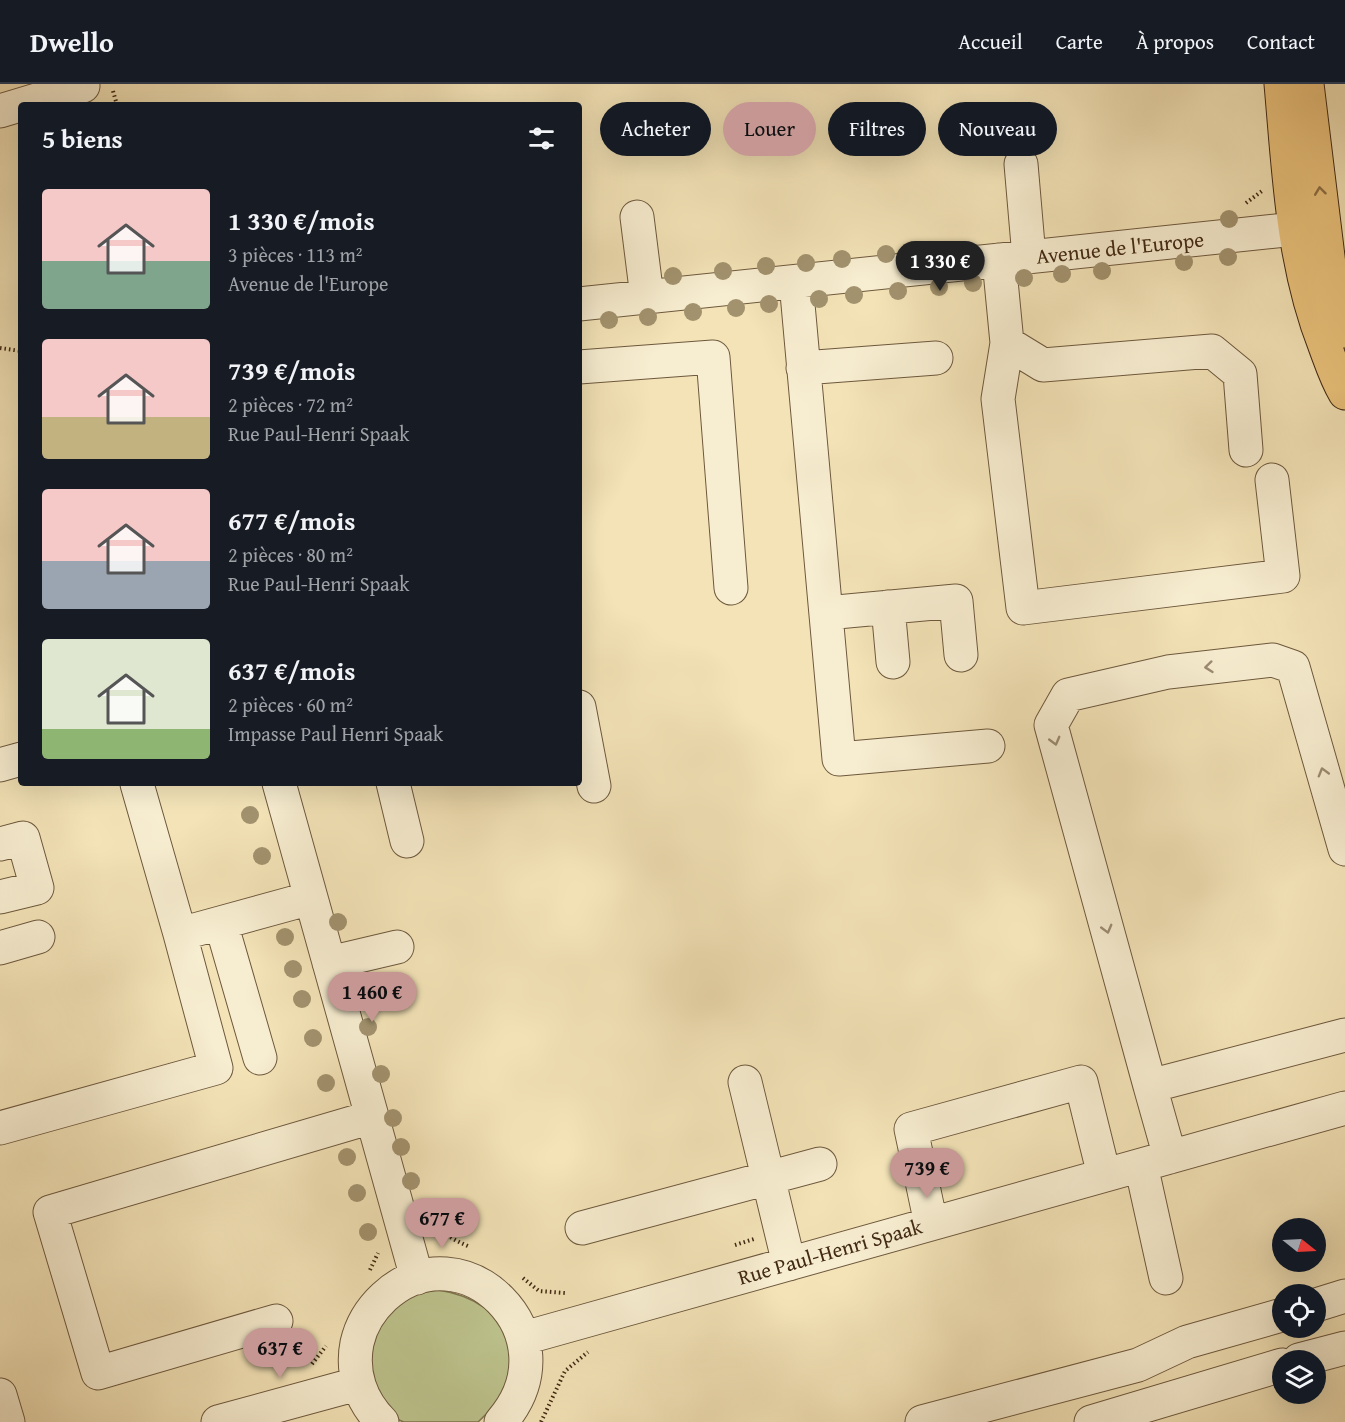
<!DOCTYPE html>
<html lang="fr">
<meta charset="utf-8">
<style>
:root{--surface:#171b24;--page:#242831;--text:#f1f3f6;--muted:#9ea1a6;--line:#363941;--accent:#c59692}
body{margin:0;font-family:"Gentium Book Plus",serif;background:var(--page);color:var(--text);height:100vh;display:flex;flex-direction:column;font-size:22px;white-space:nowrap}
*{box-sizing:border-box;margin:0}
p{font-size:20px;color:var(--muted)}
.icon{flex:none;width:33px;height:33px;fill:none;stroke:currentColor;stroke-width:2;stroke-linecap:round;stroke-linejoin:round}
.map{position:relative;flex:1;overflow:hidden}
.details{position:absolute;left:18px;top:18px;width:564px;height:684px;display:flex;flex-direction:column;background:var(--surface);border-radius:6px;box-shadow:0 6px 24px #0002}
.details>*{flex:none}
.banner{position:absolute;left:600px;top:18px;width:570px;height:54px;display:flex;gap:12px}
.needle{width:39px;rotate:108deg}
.buttons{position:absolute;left:1272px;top:1134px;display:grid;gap:12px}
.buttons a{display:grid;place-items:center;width:54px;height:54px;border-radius:50%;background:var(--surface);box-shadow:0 6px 24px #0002;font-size:30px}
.price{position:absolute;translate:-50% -51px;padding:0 14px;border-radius:21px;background:var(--accent);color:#111;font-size:20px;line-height:39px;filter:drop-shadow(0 2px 3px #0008)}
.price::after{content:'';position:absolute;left:50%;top:36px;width:18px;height:14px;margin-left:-9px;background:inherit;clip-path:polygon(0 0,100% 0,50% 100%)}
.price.selected{background:#222;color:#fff}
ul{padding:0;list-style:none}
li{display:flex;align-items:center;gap:18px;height:150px;padding:0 24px}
li span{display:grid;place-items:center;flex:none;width:168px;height:120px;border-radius:6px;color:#555}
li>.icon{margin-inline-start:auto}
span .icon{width:72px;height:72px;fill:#fffc;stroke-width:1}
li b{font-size:26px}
h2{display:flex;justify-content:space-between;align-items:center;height:72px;padding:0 24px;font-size:26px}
.tag{padding:0 21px;border-radius:27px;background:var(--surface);box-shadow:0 6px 24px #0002;font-size:21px;line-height:54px}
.tag.selected{background:var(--accent);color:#111}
header{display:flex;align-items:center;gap:36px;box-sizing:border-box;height:84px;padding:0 30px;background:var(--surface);border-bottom:2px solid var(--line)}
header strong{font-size:28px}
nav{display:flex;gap:33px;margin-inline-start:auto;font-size:21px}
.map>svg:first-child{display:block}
</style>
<header>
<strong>Dwello</strong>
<nav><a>Accueil</a><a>Carte</a><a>À propos</a><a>Contact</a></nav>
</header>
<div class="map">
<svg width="1345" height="1338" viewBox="0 0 1345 1338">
<rect width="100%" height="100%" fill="#f3e3b7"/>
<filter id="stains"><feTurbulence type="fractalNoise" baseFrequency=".00333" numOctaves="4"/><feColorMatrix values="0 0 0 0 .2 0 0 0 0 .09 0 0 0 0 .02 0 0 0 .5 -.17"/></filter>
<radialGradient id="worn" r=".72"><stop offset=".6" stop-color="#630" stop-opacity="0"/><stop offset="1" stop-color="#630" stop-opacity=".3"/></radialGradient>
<path fill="#bdc38d" stroke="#7f7650" stroke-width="1.5" d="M 438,1206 C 515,1217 536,1287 478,1338 C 458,1338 422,1338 404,1338 C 395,1336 386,1324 381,1316 C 357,1280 373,1225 416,1210 C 423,1208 431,1207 438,1206 Z"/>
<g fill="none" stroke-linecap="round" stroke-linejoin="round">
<g stroke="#6e583d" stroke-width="35">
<path id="minor" d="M 0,27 L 83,2
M 1021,80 L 1029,173
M 637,133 L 647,213
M 999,176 L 1007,259 L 998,315 L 1023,524 L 1283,492 L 1272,396
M 796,198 L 839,675 L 988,662
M 579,220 L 1305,144 L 1313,162
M 1007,259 L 1043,281 L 1212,267 L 1240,290 L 1246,366
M 579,283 L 713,273 L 731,504
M 803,284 L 936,274
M 888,523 L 893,578
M 826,529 L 956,517 L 961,571
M 579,623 L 594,702
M 0,681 L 21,675
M 279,699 L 417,1194
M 393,699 L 407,757
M 137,700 L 180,850
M 0,760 L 23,754 L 37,804 L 0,813
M 221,839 L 260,974
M 0,864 L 38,853
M 329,879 L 397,863
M 745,998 L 789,1180
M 1150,1002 L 1051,641 L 1068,611 L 1168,588 L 1273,576 L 1293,583 L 1345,765
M 0,1044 L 216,984 L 180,850 L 311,814
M 1170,1073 L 1150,1002 L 1345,951
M 1141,1081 L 1166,1194
M 931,1140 L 911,1045 L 1081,998 L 1104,1091
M 582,1144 L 820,1080
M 1316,1221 L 1345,1212
M 276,1237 L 98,1289 L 50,1128 L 372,1033
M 524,1254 L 1345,1024
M 1299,1276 L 1345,1264
M 0,1311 L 8,1338
M 218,1338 L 357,1300
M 382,1338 C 361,1317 351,1289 357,1259 C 361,1241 370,1226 384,1213 C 462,1141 577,1251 501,1338
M 922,1338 L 1138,1281 L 1187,1258 L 1282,1231
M 1091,1338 L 1282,1281"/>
</g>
<g stroke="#412914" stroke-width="35">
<path id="major" d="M 1281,0 C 1289,89 1292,178 1325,262 C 1331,278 1336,294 1345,309
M 1307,0 L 1330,189 L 1345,247"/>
</g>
<path stroke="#412914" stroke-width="4" stroke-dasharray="1.5 3" stroke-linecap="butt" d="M 113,7 L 117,21
M 1246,119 L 1262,107
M 0,264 L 21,267
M 433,1133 C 441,1150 454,1156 470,1163
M 735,1161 L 754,1155
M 370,1186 L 378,1169
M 523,1194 L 539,1207 L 565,1209
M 312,1280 L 326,1262
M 541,1338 L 565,1287 L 588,1268"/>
<use href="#minor" stroke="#f7edd0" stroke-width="33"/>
<use href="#major" stroke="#eac27c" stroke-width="33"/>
</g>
<g fill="#a2926e">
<circle cx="1229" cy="135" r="9"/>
<circle cx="926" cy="166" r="9"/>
<circle cx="886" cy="170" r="9"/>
<circle cx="1228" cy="173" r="9"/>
<circle cx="842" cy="175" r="9"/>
<circle cx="1184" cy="178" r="9"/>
<circle cx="806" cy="179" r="9"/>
<circle cx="766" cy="182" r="9"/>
<circle cx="723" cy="187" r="9"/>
<circle cx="1102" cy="187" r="9"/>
<circle cx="1062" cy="190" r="9"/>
<circle cx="673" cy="192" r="9"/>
<circle cx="1024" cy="194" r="9"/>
<circle cx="973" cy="199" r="9"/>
<circle cx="939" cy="203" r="9"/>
<circle cx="898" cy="207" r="9"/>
<circle cx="854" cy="211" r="9"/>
<circle cx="819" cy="215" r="9"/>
<circle cx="769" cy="220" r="9"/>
<circle cx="736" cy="224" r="9"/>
<circle cx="693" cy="228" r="9"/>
<circle cx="648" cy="233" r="9"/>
<circle cx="609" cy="236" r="9"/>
<circle cx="250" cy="731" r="9"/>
<circle cx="262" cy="772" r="9"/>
<circle cx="338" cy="838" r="9"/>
<circle cx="285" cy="853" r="9"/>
<circle cx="293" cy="885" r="9"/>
<circle cx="356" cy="903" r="9"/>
<circle cx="302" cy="915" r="9"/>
<circle cx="368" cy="943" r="9"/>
<circle cx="313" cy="954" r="9"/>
<circle cx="381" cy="990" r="9"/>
<circle cx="326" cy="999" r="9"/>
<circle cx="393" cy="1034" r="9"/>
<circle cx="401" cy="1063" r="9"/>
<circle cx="347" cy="1073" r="9"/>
<circle cx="411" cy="1097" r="9"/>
<circle cx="357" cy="1109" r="9"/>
<circle cx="422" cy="1135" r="9"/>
<circle cx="368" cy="1148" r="9"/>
</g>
<defs><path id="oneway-chevron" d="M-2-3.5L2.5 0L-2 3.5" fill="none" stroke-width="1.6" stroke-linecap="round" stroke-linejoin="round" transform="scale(1.5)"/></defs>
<use stroke="#8d6e43" href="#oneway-chevron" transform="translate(1320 107) rotate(-97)"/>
<g stroke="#9c8b72">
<use href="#oneway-chevron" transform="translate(1209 583) rotate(174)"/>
<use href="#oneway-chevron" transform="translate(1055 657) rotate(75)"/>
<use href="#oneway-chevron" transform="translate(1323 688) rotate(-106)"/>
<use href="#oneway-chevron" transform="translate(1107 845) rotate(75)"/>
</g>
<g text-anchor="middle" stroke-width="5" stroke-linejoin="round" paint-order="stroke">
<g font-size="21" fill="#412914" stroke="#f7edd0">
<text transform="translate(1120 164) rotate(-6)" y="7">Avenue de l'Europe</text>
<text transform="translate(830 1168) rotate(-16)" y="7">Rue Paul-Henri Spaak</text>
</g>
</g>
<rect width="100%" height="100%" filter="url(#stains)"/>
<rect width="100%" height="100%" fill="url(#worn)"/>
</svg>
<div class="buttons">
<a><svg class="needle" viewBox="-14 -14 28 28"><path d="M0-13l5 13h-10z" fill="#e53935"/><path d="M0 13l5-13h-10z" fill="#9ea1a6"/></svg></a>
<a><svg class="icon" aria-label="locate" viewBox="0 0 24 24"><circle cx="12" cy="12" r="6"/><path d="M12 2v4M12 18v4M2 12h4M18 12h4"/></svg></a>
<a><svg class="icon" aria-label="layers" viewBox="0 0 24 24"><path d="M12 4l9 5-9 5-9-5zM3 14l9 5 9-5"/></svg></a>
</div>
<b class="price selected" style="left:940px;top:208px">1 330 €</b>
<b class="price" style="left:372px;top:939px">1 460 €</b>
<b class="price" style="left:927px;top:1115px">739 €</b>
<b class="price" style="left:442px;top:1165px">677 €</b>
<b class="price" style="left:280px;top:1295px">637 €</b>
<div class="banner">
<a class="tag">Acheter</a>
<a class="tag selected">Louer</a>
<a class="tag">Filtres</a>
<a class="tag">Nouveau</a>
</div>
<section class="details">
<h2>5 biens<svg class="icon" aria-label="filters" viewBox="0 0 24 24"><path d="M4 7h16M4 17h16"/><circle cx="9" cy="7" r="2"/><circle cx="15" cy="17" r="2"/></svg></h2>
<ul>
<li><span style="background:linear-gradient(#f6c9c9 60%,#7fa58c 0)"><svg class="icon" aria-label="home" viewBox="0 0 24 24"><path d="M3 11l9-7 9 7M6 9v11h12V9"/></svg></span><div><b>1 330 €/mois</b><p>3 pièces · 113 m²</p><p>Avenue de l'Europe</p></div></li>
<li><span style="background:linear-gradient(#f6c9c9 65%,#c2b280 0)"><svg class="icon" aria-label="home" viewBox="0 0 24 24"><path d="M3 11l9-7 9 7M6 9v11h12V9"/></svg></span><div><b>739 €/mois</b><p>2 pièces · 72 m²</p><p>Rue Paul-Henri Spaak</p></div></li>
<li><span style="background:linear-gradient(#f6c9c9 60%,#9aa5b1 0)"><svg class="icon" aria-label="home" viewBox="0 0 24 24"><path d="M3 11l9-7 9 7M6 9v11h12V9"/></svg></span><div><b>677 €/mois</b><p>2 pièces · 80 m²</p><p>Rue Paul-Henri Spaak</p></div></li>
<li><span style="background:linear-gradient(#dfe7d0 75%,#8fb573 0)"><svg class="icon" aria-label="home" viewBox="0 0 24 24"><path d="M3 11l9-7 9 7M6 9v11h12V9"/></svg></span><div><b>637 €/mois</b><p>2 pièces · 60 m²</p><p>Impasse Paul Henri Spaak</p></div></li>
</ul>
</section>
</div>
